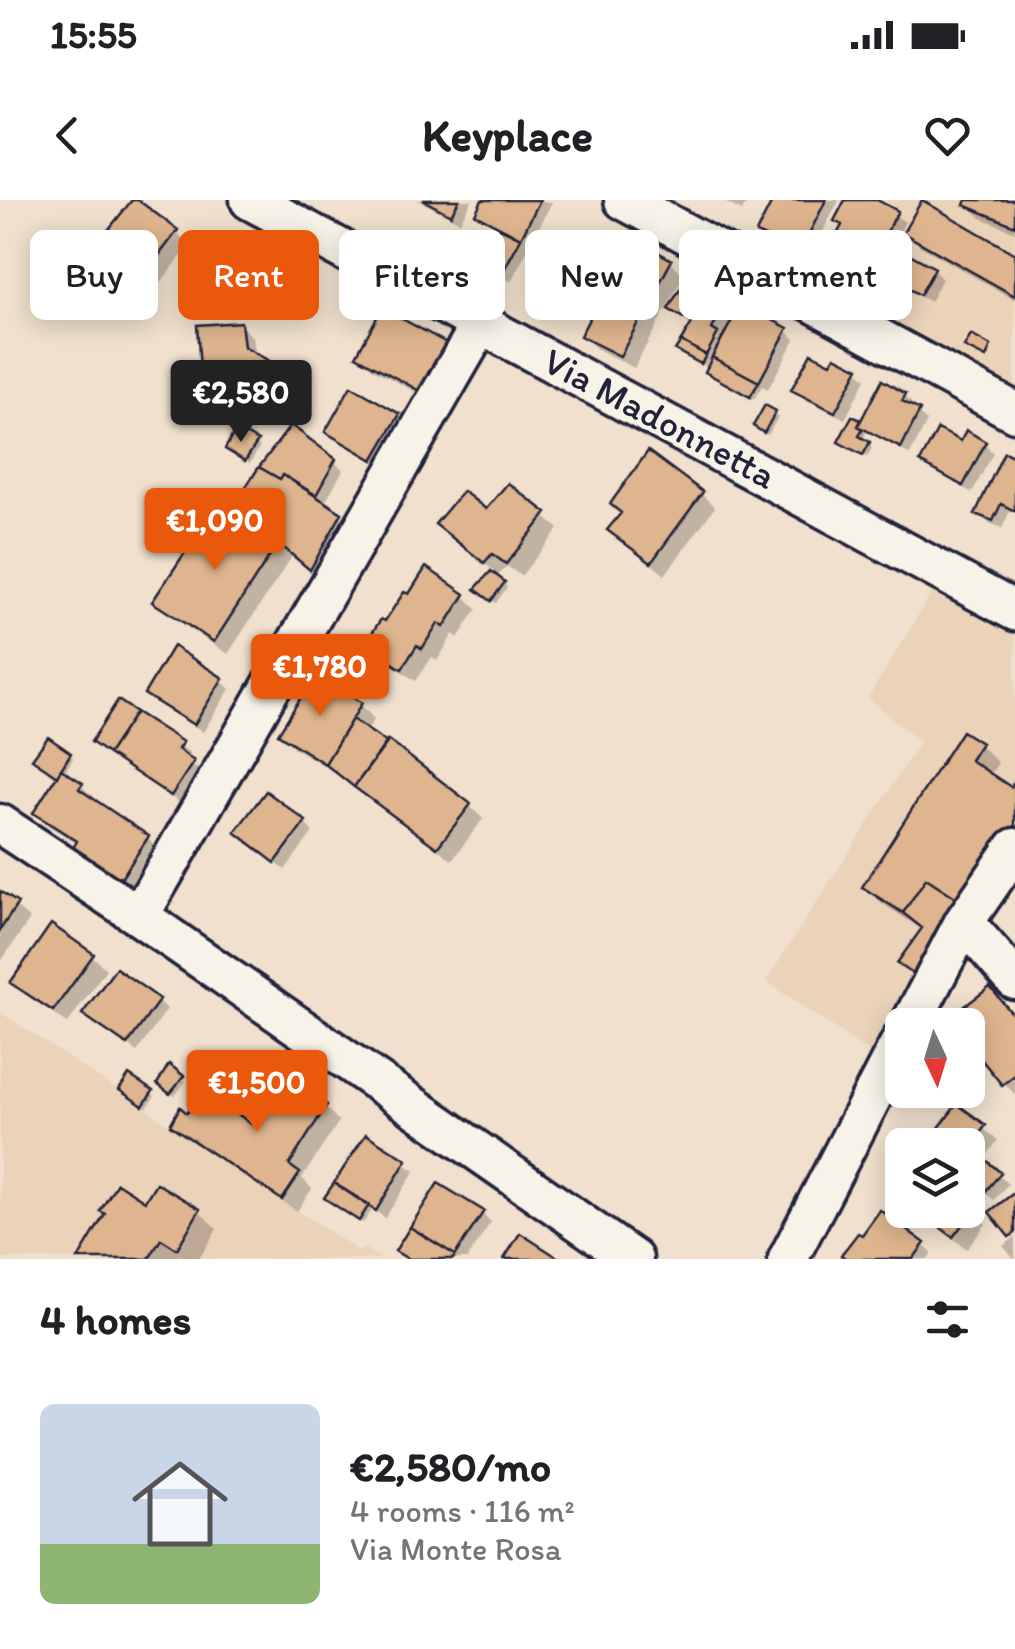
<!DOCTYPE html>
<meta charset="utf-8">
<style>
:root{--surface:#fff;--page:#f6f6f6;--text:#202124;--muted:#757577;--accent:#ea580c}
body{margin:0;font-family:Itim,sans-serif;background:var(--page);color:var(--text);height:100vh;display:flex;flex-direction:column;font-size:38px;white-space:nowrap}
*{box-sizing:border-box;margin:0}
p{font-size:32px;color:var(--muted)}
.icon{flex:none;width:55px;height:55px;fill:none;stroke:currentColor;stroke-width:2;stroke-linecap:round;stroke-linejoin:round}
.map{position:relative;height:1059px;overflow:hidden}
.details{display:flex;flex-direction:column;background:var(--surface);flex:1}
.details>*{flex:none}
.hud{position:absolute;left:30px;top:30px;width:955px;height:90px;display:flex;gap:20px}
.needle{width:65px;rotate:176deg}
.controls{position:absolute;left:885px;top:808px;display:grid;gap:20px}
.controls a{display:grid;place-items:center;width:100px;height:100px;border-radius:15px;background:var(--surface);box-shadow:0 5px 25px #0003;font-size:50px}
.price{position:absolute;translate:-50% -85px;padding:0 22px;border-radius:10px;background:var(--accent);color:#fff;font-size:32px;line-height:65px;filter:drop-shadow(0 2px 5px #0008)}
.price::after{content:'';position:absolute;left:50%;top:60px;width:30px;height:22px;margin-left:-15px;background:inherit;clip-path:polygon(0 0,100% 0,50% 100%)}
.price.on{background:#222;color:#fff}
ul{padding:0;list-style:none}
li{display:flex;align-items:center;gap:30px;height:250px;padding:0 40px}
li span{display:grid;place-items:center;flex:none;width:280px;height:200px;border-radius:15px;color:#555}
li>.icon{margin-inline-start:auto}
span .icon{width:120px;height:120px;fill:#fffc;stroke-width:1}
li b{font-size:42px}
h2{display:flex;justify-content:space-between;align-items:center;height:120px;padding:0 40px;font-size:42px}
.tag{padding:0 35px;border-radius:15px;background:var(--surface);box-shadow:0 5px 25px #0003;font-size:35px;line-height:90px}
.tag.on{background:var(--accent);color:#fff}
.status{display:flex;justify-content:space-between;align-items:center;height:70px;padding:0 50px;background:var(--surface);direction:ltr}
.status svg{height:28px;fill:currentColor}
header{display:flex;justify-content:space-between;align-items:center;height:130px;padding:0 40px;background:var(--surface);font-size:45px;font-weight:800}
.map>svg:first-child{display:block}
</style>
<div class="status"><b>15:55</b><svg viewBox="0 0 49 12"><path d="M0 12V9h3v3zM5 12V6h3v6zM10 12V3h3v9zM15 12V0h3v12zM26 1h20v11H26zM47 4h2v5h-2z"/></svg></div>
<header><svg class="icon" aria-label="back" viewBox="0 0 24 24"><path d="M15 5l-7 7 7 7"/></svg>Keyplace<svg class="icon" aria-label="heart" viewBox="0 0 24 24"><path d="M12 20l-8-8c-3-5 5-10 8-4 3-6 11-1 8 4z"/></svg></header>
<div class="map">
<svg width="1015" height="1059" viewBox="0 0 1015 1059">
<rect width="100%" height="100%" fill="#f0e0cd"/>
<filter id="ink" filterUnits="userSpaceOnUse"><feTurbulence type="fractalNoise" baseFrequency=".01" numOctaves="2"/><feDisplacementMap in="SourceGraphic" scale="20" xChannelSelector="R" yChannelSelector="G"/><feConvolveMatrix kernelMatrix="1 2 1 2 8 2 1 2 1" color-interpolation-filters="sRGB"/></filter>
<g filter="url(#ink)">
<path fill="#ebd3ba" d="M 888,0 L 1015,0 L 1015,187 L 845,94 Z
M 935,387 L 1015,434 L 1015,621 L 898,798 L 869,852 L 766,781 L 920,542 L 868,498 Z
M 0,812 L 360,1052 L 364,1048 L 381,1059 L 0,1059 Z"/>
<path fill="#0003" d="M 418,0 L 472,0 L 460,22 Z
M 485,0 L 552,2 L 511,82 L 484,64 L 502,30 L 478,13 Z
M 721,0 L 748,0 L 742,11 Z
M 775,0 L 839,0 L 810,57 L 788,45 L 785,49 L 768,41 L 759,32 Z
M 848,0 L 872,0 L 905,22 L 892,47 L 933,70 L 942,79 L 930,102 L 892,81 L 884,72 L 893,54 L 883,49 L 861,88 L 836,70 L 847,50 L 837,40 L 844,27 L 837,20 Z
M 969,0 L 1015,0 L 1015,32 L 981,18 L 967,4 Z
M 176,32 L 190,45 L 155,90 L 151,86 L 139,101 L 129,93 L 118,107 L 78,72 Z
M 906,32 L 1015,57 L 1015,100 L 920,46 Z
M 671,62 L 684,75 L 634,168 L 597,149 L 583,136 L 597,109 L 559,83 L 616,66 L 618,69 Z
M 65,81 L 69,85 L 55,107 L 44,101 Z
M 726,102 L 738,114 L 786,130 L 795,139 L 768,189 L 762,186 L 754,199 L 708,172 L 714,159 L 710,157 L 705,166 L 682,153 L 693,125 L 672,109 Z
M 240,124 L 253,138 L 256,157 L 282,171 L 296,185 L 276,218 L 217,184 L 203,169 Z
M 359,155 L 466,163 L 443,207 L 373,169 Z
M 832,166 L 857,170 L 866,179 L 845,219 L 803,198 L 794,189 Z
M 905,196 L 913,205 L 911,208 L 927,221 L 910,255 L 867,231 L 862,241 L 872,248 L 867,257 L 845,245 L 853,219 L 862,224 Z
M 774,213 L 778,217 L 768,235 L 760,230 Z
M 398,216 L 407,225 L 382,267 L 337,240 L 328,232 Z
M 256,243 L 260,247 L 250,263 L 232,252 Z
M 962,244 L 985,244 L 993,253 L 972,293 L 932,270 L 923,262 Z
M 1015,260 L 1015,313 L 1010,311 L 1002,328 L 987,322 L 978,313 Z
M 334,261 L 343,270 L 324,304 L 354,328 L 324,381 L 293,355 L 228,454 L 169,415 L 155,402 L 231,314 L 261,268 Z
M 508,286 L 559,329 L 521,376 L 507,366 L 496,378 L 507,387 L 496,403 L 478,389 L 494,371 L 452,337 L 487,313 Z
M 701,294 L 715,307 L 665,375 L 610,330 L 623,314 Z
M 464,396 L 477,409 L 458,438 L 453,434 L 437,461 L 432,457 L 416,481 L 381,458 L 367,445 L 386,424 Z
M 316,478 L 361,505 L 374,519 L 366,532 L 470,606 L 483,619 L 452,660 L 340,575 L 294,548 L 281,534 Z
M 221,480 L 230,489 L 203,532 L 147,494 Z
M 118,503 L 190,553 L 186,558 L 201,572 L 180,603 L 103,550 Z
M 980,545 L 998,563 L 989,576 L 1011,590 L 1015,585 L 1015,679 L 987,722 L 930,786 L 900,763 L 923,730 L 883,704 L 865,687 Z
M 69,554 L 73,558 L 65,572 L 95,598 L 93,602 L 147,638 L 161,651 L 135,692 L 89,663 L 78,644 L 49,626 L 36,612 L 59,576 L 39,562 Z
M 304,623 L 313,632 L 285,670 L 247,641 Z
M 0,694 L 30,719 L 0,763 Z
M 92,756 L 106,769 L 68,823 L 27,796 L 14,783 Z
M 158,800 L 167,809 L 137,852 L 86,814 Z
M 1015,817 L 1015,895 L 968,840 L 968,825 L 960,825 Z
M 170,868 L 186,881 L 175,896 L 163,887 Z
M 151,893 L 155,896 L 147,908 L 126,894 Z
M 325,907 L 339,921 L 302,978 L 312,989 L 297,1011 L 186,938 L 173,925 L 188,917 L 252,927 Z
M 957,908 L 998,940 L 983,961 L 1008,984 L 994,1000 L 969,979 L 968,981 L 968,945 L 929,945 Z
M 367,938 L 415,971 L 385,1018 L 373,1009 L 363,1023 L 331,1002 Z
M 902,980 L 902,998 L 895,990 Z
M 157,987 L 199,1011 L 217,1029 L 199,1059 L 187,1059 L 180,1055 L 177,1059 L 80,1059 L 146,1004 Z
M 1015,995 L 1015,1059 L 1014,1059 L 1003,1046 L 1014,1038 L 993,1013 Z
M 968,1007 L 986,1024 L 967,1049 L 916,1010 L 968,1010 Z
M 482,1013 L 491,1022 L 467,1059 L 407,1059 L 398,1050 Z
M 923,1045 L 932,1053 L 928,1059 L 848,1059 Z"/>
<path fill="#deb58e" stroke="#22223b" stroke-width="2.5" d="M 132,0 L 138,0 L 178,30 L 141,79 L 136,74 L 125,90 L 114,81 L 103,95 L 74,73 Z
M 423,0 L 459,0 L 451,15 Z
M 482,0 L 540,0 L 521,38 L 475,14 Z
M 773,0 L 826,0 L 801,50 L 778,38 L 776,42 L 756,33 Z
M 845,0 L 877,0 L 898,11 L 880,45 L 873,42 L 852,81 L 833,71 L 846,46 L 834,40 L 842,25 L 834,21 Z
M 922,0 L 1015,54 L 1015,96 L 903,33 Z
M 966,0 L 1015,0 L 1015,26 L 964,5 Z
M 500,28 L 521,38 L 501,75 L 481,65 Z
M 632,38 L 672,60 L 620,156 L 580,136 Z
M 581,41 L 617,64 L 595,107 L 556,83 Z
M 895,46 L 935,68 L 920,95 L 881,73 Z
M 56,71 L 67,79 L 50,105 L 37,97 Z
M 688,76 L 728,100 L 712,129 L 718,133 L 706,155 L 681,141 L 692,123 L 668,109 Z
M 741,104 L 788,128 L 759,182 L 712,157 Z
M 382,108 L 454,147 L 429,196 L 356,156 Z
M 241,122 L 244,147 L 284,169 L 262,207 L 200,170 L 197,125 Z
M 971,135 L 991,146 L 986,158 L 964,147 Z
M 681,141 L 706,155 L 701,164 L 675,150 Z
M 811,153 L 831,163 L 835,156 L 859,168 L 835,212 L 791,190 Z
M 712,157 L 759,182 L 750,197 L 705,172 Z
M 882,180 L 906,194 L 902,201 L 920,210 L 901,248 L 858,226 Z
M 351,186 L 400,214 L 373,260 L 325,232 Z
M 765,205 L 776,211 L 764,233 L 753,226 Z
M 852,216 L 861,220 L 858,226 L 863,229 L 859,236 L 870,242 L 863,255 L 838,242 Z
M 291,225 L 336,259 L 316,295 L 283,275 L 280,279 L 259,267 Z
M 236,229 L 258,241 L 245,261 L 225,249 Z
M 938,229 L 961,241 L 966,230 L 986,242 L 963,286 L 920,262 Z
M 648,251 L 703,292 L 651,363 L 607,330 L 621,313 L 610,304 Z
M 1004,252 L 1015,257 L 1015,311 L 1001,304 L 993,321 L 975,314 Z
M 259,267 L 280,279 L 283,275 L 342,313 L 310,370 L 278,343 L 230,311 Z
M 508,283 L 547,313 L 506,364 L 492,354 L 484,363 L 435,324 L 463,291 L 486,309 Z
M 218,303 L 278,343 L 214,442 L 152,402 Z
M 426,367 L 465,394 L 444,427 L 438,423 L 422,449 L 417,445 L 402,469 L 364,445 L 381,419 L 385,421 L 404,392 L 409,394 Z
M 491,371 L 505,382 L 491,401 L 475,389 Z
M 173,446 L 223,478 L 194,525 L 144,494 Z
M 315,475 L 362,503 L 325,564 L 278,534 Z
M 118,500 L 136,512 L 108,554 L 91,542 Z
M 136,512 L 183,542 L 178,549 L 194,561 L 171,596 L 108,554 Z
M 352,519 L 387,543 L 354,587 L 325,564 Z
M 962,531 L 981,543 L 970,560 L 1011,587 L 1015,580 L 1015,633 L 969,706 L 926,678 L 903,713 L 862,687 Z
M 48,537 L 71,553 L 57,576 L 32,559 Z
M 388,540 L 471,604 L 437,648 L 354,587 Z
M 61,569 L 83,583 L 79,589 L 149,636 L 120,680 L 72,650 L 77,641 L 33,613 Z
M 266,591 L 306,621 L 275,663 L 235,632 Z
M 926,678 L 969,706 L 920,779 L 897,763 L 922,728 L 903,713 Z
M 0,691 L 18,703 L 0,730 Z
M 51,724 L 94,754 L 53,811 L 10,783 Z
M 116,768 L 160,799 L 127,845 L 82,814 Z
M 990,787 L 1015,817 L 1015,875 L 1002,885 L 968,843 L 968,825 L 956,825 L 966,816 L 961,809 Z
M 169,864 L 184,876 L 170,894 L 157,884 Z
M 129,875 L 153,891 L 143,906 L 119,890 Z
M 282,877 L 327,905 L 289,965 L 300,973 L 282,1000 L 170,925 L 180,907 L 187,913 L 193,905 L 216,906 L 226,912 L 229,907 L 251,924 Z
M 957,904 L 986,925 L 968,950 L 968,945 L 926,945 Z
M 366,934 L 407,960 L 376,1011 L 334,983 Z
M 970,946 L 1001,973 L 984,993 L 968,979 Z
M 117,983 L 145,1001 L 156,983 L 200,1009 L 177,1049 L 161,1039 L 149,1059 L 78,1059 L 105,1014 L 100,1011 Z
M 334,983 L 369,1005 L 359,1021 L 324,998 Z
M 438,983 L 484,1011 L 455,1055 L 410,1027 Z
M 1015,992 L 1015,1033 L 1009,1037 L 989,1012 Z
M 968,1004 L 974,1009 L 953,1037 L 917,1010 L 968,1010 Z
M 880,1010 L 925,1043 L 913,1059 L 846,1059 L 841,1055 L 858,1033 L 862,1035 Z
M 410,1027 L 455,1055 L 453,1059 L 408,1059 L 395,1051 Z
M 520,1033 L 560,1059 L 504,1059 Z"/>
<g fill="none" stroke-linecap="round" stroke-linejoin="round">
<g stroke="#22223b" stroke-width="45">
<path id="minor" d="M 250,0 L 1015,411
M 624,0 L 1015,212
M 0,624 L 139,716 L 633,1059
M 139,716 L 482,122
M 964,722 L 1015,780
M 910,825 L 964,722 L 1015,648
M 788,1059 L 902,839"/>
</g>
<use href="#minor" stroke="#f7f3e8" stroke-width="38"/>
</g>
</g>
<g text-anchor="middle" stroke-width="8" stroke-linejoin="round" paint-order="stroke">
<g font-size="38" fill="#22223b" stroke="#f7f3e8">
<text transform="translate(660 218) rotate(28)" y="13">Via Madonnetta</text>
</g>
</g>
</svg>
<div class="controls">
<a><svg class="needle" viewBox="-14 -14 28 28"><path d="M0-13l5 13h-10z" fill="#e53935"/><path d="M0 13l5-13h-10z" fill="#757577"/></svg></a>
<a><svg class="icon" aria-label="layers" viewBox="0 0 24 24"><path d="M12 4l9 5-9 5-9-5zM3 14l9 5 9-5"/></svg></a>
</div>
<b class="price on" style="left:241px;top:245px">€2,580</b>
<b class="price" style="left:215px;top:373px">€1,090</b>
<b class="price" style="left:320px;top:519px">€1,780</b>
<b class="price" style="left:257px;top:935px">€1,500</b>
<div class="hud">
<a class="tag">Buy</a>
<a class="tag on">Rent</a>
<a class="tag">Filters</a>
<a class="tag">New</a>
<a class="tag">Apartment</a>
</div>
</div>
<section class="details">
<h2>4 homes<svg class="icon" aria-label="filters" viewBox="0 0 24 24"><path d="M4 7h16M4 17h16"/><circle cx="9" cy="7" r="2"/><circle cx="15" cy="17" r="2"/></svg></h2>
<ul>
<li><span style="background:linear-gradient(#c9d6e8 70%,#8fb573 0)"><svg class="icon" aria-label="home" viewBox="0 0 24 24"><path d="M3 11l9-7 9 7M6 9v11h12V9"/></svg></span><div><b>€2,580/mo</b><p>4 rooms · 116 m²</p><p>Via Monte Rosa</p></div></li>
</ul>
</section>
